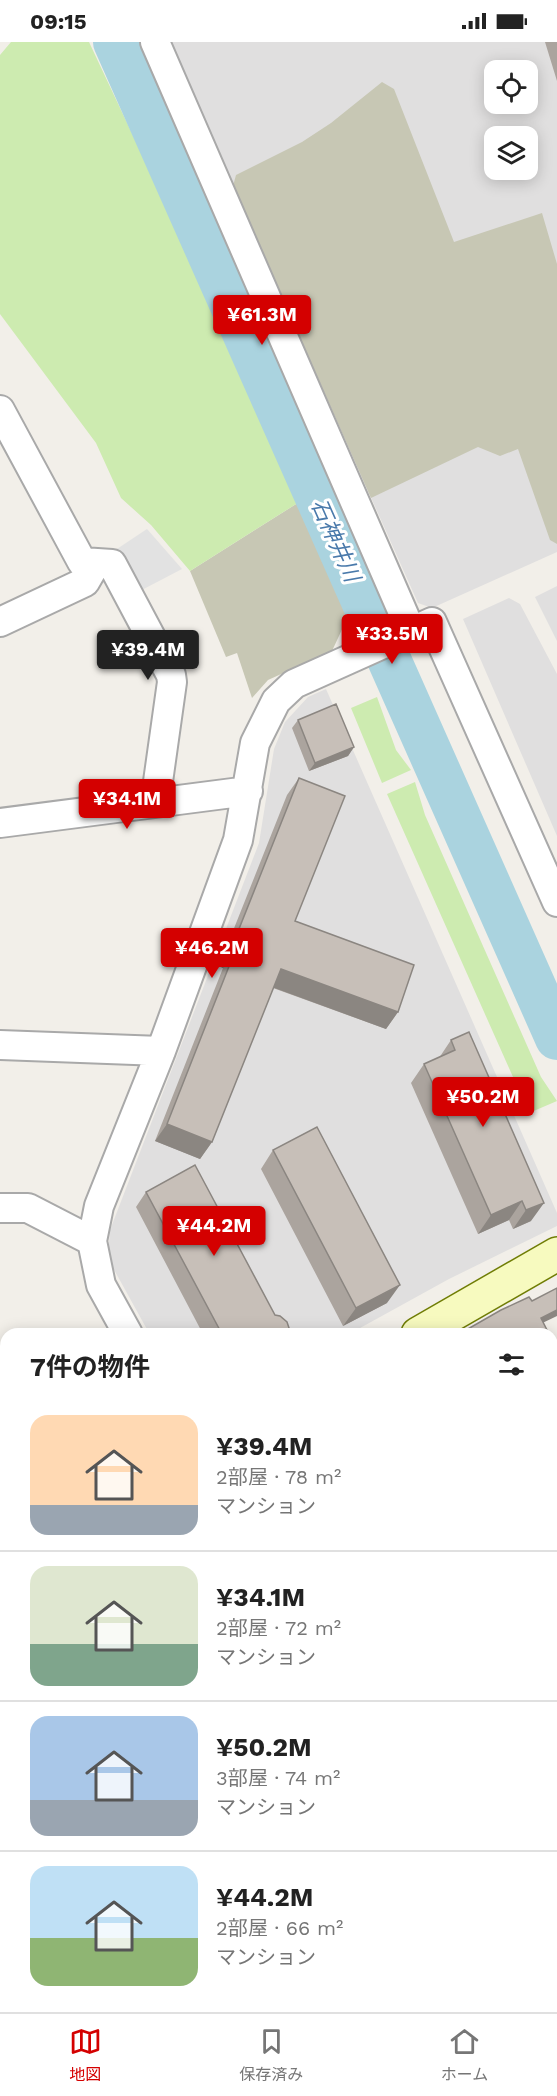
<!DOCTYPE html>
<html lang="ja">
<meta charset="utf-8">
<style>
:root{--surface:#fff;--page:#f2f2f2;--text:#222;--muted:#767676;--line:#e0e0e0;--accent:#d40000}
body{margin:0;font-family:"Work Sans","Noto Sans JP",sans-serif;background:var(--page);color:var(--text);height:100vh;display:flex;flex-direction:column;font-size:22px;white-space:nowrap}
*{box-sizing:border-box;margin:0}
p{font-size:20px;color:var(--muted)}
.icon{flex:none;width:33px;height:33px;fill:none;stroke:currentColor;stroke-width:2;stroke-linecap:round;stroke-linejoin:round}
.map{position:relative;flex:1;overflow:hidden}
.side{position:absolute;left:0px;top:1286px;width:558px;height:686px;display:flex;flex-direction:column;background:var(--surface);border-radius:18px 18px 0 0;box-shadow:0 3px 15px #0003}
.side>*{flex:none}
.fabs{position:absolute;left:484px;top:18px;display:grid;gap:12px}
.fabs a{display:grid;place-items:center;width:54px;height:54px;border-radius:12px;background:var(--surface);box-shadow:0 3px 15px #0003;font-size:30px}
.price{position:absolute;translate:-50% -51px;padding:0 14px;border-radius:6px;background:var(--accent);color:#fff;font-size:20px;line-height:39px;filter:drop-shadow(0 2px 3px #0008)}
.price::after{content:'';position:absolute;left:50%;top:36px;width:18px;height:14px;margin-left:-9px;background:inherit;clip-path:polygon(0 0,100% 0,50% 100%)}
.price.on{background:#222;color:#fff}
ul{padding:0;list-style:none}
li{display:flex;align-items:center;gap:18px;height:150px;padding:0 30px}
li+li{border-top:2px solid var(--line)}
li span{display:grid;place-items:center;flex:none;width:168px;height:120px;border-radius:18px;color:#555}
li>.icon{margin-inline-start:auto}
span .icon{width:72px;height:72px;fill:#fffc;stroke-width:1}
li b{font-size:26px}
h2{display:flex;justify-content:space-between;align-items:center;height:72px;padding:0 30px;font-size:26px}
.status{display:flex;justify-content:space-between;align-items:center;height:42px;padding:0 30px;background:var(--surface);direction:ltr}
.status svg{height:16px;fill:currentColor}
.dock{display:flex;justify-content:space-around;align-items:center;height:84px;border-top:2px solid var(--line);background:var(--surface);font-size:16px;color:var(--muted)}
.dock a{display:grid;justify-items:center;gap:3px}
.dock .on{color:var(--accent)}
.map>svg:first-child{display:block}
</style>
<div class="status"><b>09:15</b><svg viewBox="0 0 49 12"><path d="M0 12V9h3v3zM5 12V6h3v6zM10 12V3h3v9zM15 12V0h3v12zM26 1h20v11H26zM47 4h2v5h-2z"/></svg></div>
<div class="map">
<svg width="557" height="1970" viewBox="0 0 557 1970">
<rect width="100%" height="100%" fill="#f2efe9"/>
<path fill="#e0dfdf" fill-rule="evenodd" d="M 168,0 L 557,0 L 557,510 L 432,566 L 418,561 ZM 495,28 L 528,28 L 528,62 L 495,62 ZM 495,94 L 528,94 L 528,128 L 495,128 Z
M 557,544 L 557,599 L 535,555 Z
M 509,556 L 520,562 L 557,632 L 557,794 L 463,577 Z
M 326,647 L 557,1171 L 557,1184 L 449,1237 L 351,1291 L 149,1291 L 112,1224 L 108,1212 L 110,1188 L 259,801 L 274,707 L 285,680 L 308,655 Z"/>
<path fill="#c7c7b4" d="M 382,40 L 394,47 L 454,200 L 542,171 L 557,222 L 557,502 L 550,498 L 518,407 L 500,414 L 478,405 L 371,456 L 233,144 L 236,133 L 302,100 L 331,81 Z
M 304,457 L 351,568 L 332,609 L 268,638 L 252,656 L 237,611 L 226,615 L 190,529 Z"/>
<path fill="#cdebb0" d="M 11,0 L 89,0 L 304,457 L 190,529 L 151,483 L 121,456 L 96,401 L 0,272 L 0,13 Z
M 377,655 L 396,708 L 411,728 L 382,741 L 351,666 Z
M 415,740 L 425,773 L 541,1035 L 557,1059 L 529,1071 L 387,752 Z"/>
<path fill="#aacbaf" d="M 552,1842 L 557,1848 L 557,1915 L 552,1916 Z
M 304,1965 L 359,1965 L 374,1970 L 308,1970 Z"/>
<path fill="#c8facc" d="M 557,1309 L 557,1497 L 552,1500 L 552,1312 Z"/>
<path fill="#e2e2e2" d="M 147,487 L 182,527 L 136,551 L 114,509 Z"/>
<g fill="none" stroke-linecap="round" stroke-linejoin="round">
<path stroke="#aad3df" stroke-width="44" d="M 115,0 L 557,996"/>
<g stroke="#a9a9a9" stroke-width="32">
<path id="street" d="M 155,0 L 411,589
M 0,368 L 82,520 L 112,522 L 171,633 L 172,640 L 155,761
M 0,580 L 85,540 L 96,521
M 0,781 L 248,749
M 0,1003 L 161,1009
M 0,1166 L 28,1166 L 92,1199
M 128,1292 L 101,1243 L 92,1199 L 99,1164 L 161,1009 L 238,798 L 255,701 L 276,659 L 294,642 L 432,580 L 557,860
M 0,1544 L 6,1540
M 0,1708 L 6,1711
M 0,1945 L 6,1943
M 124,1965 L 127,1970
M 380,1965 L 389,1970
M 235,1970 L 256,1965"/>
</g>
<g stroke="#707d05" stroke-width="36">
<path id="secondary" d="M 418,1292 L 557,1212"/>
</g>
<use href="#street" stroke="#fff" stroke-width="28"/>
<use href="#secondary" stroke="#f7fabf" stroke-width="33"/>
</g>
<path fill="#aba49e" d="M 545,0 L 557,0 L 557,39 Z
M 298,678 L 354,705 L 348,714 L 309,729 L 292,686 Z
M 299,736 L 295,879 L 398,970 L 386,987 L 273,946 L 212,1100 L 200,1117 L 155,1099 L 223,926 L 219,924 L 287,753 Z
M 451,998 L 531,1179 L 513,1187 L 509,1178 L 478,1192 L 411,1041 L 424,1022 L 439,1016 Z
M 273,1108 L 387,1261 L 343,1284 L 261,1127 Z
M 146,1150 L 275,1273 L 289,1292 L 203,1292 L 136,1165 Z
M 552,1558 L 554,1561 L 557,1559 L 557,1783 L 552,1774 Z
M 0,1723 L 6,1733 L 6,1874 L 0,1863 Z
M 142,1965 L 184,1965 L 176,1970 L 162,1970 L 161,1969 L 159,1970 L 143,1970 Z
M 186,1965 L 198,1965 L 189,1970 Z"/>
<path fill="#8b8681" d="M 354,705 L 348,714 L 309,729 L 315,721 Z
M 231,907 L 235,909 L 223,926 L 219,924 Z
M 281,927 L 398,970 L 386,987 L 269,944 Z
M 167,1082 L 212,1100 L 200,1117 L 155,1099 Z
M 522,1159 L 509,1178 L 478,1192 L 491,1173 Z
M 544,1161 L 531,1179 L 513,1187 L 526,1168 Z
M 400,1243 L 387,1261 L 343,1284 L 356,1266 Z
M 557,1268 L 557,1274 L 534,1285 L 541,1276 Z
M 6,1852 L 6,1853 L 0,1861 L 0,1856 Z
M 156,1965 L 163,1965 L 159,1970 L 147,1970 Z
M 173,1965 L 184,1965 L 176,1970 L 169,1970 Z
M 193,1965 L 198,1965 L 189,1970 Z"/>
<path fill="#c7bfb8" stroke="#8b8681" stroke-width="1.5" d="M 336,662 L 354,705 L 315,721 L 298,678 Z
M 299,736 L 345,754 L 295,879 L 414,923 L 398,970 L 281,927 L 212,1100 L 167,1082 L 235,909 L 231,907 Z
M 469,990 L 544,1161 L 526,1168 L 522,1159 L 491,1173 L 424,1022 L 455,1008 L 451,998 Z
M 317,1085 L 400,1243 L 356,1266 L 273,1108 Z
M 195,1123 L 275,1273 L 280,1274 L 287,1280 L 290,1289 L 289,1292 L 222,1292 L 146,1150 Z
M 557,1246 L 557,1268 L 541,1276 L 549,1292 L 459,1292 L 501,1268 L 529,1255 L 532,1259 Z
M 552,1558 L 554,1561 L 557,1559 L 557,1752 L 552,1743 Z
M 0,1723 L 6,1733 L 6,1852 L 0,1856 Z
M 6,1949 L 6,1965 L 119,1965 L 123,1970 L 0,1970 L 0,1951 Z
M 148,1965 L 156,1965 L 146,1970 Z"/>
<g text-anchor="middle" stroke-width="6" stroke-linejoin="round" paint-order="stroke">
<g font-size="22" font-style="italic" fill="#4a7aab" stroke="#fff">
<text transform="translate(336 498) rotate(66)" y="8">石神井川</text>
</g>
</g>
</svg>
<div class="fabs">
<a><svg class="icon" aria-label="locate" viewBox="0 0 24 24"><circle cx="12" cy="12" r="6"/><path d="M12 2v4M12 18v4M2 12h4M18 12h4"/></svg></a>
<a><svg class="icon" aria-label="layers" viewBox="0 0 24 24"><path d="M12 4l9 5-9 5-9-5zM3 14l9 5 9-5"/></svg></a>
</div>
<b class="price" style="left:262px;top:304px">¥61.3M</b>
<b class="price" style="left:392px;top:623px">¥33.5M</b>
<b class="price on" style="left:148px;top:639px">¥39.4M</b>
<b class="price" style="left:127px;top:788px">¥34.1M</b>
<b class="price" style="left:212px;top:937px">¥46.2M</b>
<b class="price" style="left:483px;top:1086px">¥50.2M</b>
<b class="price" style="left:214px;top:1215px">¥44.2M</b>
<section class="side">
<h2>7件の物件<svg class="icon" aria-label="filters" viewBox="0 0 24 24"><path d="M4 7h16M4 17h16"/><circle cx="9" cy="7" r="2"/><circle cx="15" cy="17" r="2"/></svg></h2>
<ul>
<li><span style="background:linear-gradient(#ffd9b3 75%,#9aa5b1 0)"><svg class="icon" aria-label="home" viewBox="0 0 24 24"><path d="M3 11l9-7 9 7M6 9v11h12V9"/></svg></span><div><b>¥39.4M</b><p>2部屋 · 78 m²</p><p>マンション</p></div></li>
<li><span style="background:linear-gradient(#dfe7d0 65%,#7fa58c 0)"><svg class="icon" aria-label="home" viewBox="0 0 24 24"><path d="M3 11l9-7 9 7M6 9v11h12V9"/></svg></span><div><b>¥34.1M</b><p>2部屋 · 72 m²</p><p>マンション</p></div></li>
<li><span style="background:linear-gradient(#a9c7e8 70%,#9aa5b1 0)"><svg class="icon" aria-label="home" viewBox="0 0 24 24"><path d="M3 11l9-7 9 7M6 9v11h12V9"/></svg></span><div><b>¥50.2M</b><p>3部屋 · 74 m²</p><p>マンション</p></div></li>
<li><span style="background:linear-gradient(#bfe0f5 60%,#8fb573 0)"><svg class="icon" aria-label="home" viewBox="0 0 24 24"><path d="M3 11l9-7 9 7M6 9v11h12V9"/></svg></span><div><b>¥44.2M</b><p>2部屋 · 66 m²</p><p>マンション</p></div></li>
</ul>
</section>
</div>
<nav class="dock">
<a class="on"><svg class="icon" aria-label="map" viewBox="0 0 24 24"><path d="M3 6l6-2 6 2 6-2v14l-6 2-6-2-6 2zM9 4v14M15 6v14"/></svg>地図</a>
<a><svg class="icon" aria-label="saved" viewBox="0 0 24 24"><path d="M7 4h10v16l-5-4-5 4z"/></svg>保存済み</a>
<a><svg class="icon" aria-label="home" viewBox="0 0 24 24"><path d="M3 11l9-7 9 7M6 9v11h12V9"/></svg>ホーム</a>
</nav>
